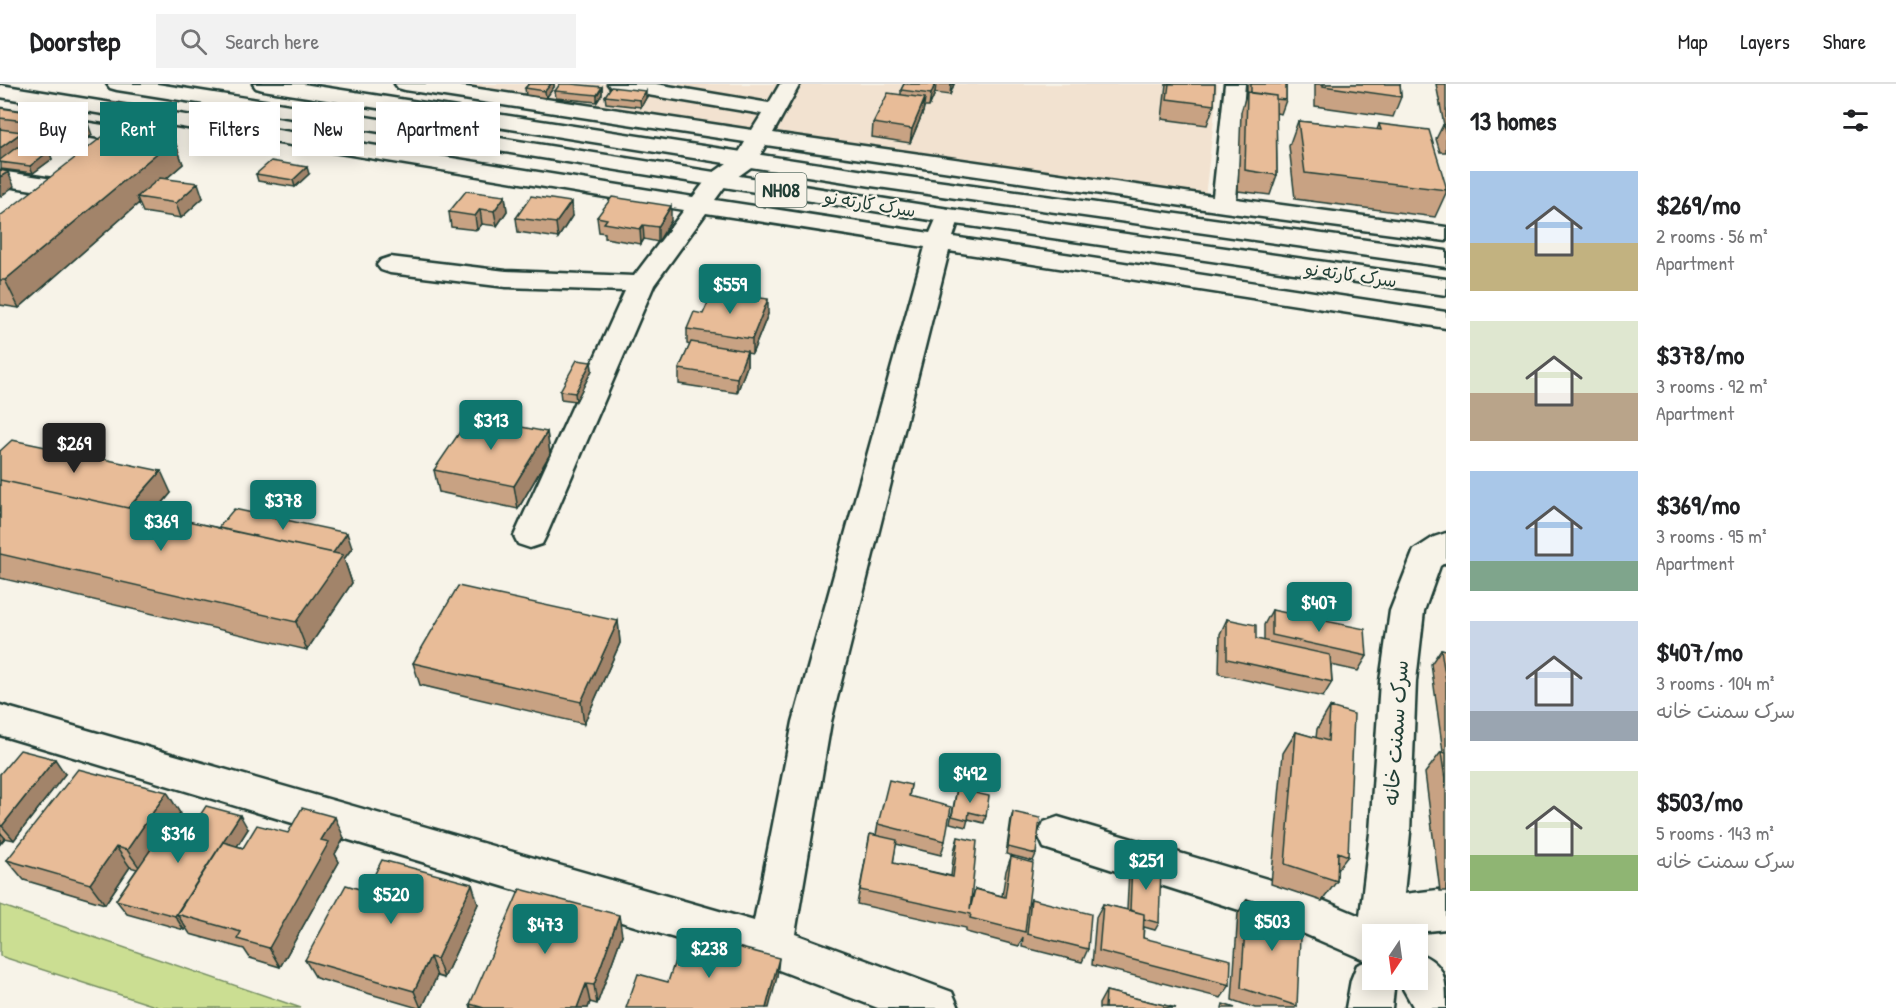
<!DOCTYPE html>
<meta charset="utf-8">
<style>
:root{--surface:#fff;--page:#f2f2f2;--text:#202124;--muted:#757577;--line:#e0e0e0;--accent:#0f766e}
body{margin:0;font-family:"Patrick Hand","Playpen Sans Arabic",sans-serif;background:var(--page);color:var(--text);height:100vh;display:flex;flex-direction:column;font-size:22px;white-space:nowrap}
*{box-sizing:border-box;margin:0}
p{font-size:20px;color:var(--muted)}
.icon{flex:none;width:33px;height:33px;fill:none;stroke:currentColor;stroke-width:2;stroke-linecap:round;stroke-linejoin:round}
.map{position:relative;flex:1;overflow:hidden}
.side{display:flex;flex-direction:column;background:var(--surface);width:450px}
.side>*{flex:none}
.top-card{position:absolute;left:18px;top:18px;width:570px;height:54px;display:flex;gap:12px}
.needle{width:39px;rotate:193deg}
.controls{position:absolute;left:1362px;top:840px;display:grid;gap:12px}
.controls a{display:grid;place-items:center;width:66px;height:66px;border-radius:0px;background:var(--surface);box-shadow:0 3px 15px #0003;font-size:30px}
.price{position:absolute;translate:-50% -51px;padding:0 14px;border-radius:6px;background:var(--accent);color:#fff;font-size:20px;line-height:39px;filter:drop-shadow(0 2px 3px #0008)}
.price::after{content:'';position:absolute;left:50%;top:36px;width:18px;height:14px;margin-left:-9px;background:inherit;clip-path:polygon(0 0,100% 0,50% 100%)}
.price.current{background:#222;color:#fff}
ul{padding:0;list-style:none}
li{display:flex;align-items:center;gap:18px;height:150px;padding:0 24px}
li span{display:grid;place-items:center;flex:none;width:168px;height:120px;border-radius:0px;color:#555}
li>.icon{margin-inline-start:auto}
span .icon{width:72px;height:72px;fill:#fffc;stroke-width:1}
li b{font-size:26px}
h2{display:flex;justify-content:space-between;align-items:center;height:72px;padding:0 24px;font-size:26px}
.pill{padding:0 21px;border-radius:0px;background:var(--surface);box-shadow:0 3px 15px #0003;font-size:21px;line-height:54px}
.pill.current{background:var(--accent);color:#fff}
header{display:flex;align-items:center;gap:36px;box-sizing:border-box;height:84px;padding:0 30px;background:var(--surface);border-bottom:2px solid var(--line)}
header strong{font-size:28px}
nav{display:flex;gap:33px;margin-inline-start:auto;font-size:21px}
.search{width:420px;height:54px;background:var(--page);display:flex;align-items:center;gap:15px;box-sizing:border-box;padding:0 21px;border-radius:0px;color:var(--muted);font-size:22px}
main{display:flex;flex:1;min-height:0}
.map>svg:first-child{display:block}
</style>
<header>
<strong>Doorstep</strong>
<div class="search"><svg class="icon" aria-label="search" viewBox="0 0 24 24"><circle cx="10" cy="10" r="6"/><path d="M15 15l6 6"/></svg>Search here</div>
<nav><a>Map</a><a>Layers</a><a>Share</a></nav>
</header>
<main>
<div class="map">
<svg width="1446" height="924" viewBox="0 0 1446 924">
<rect width="100%" height="100%" fill="#f7f3e8"/>
<filter id="ink" filterUnits="userSpaceOnUse"><feTurbulence type="fractalNoise" baseFrequency=".0167" numOctaves="2"/><feDisplacementMap in="SourceGraphic" scale="12" xChannelSelector="R" yChannelSelector="G"/><feConvolveMatrix kernelMatrix="1 2 1 2 8 2 1 2 1" color-interpolation-filters="sRGB"/></filter>
<g filter="url(#ink)">
<path fill="#f2e2d0" d="M 428,0 L 1218,0 L 1205,113 Z"/>
<path fill="#cbde92" stroke="#758e63" stroke-width="1.5" d="M 0,821 L 301,924 L 161,924 L 0,872 Z"/>
<g fill="none" stroke-linecap="round" stroke-linejoin="round">
<g stroke="#1f3d34" stroke-width="5">
<path id="minor" d="M 395,0 L 446,0 L 752,46 L 762,30 L 618,6 L 611,4 L 608,0 L 656,0 L 769,19 L 780,0 L 800,0 L 773,49 L 1213,112 L 1225,0 L 1245,0 L 1236,115 L 1446,143 L 1446,157 L 1224,128 L 766,61 L 754,81 L 726,101 L 715,116 L 930,149 L 937,133 L 946,131 L 955,133 L 958,138 L 953,153 L 1446,228 L 1446,244 L 949,167 L 831,638 L 795,850 L 952,908 L 959,924 L 878,924 L 771,883 L 0,651 L 0,621 L 754,837 L 793,638 L 925,163 L 706,129 L 654,201 L 546,452 L 542,460 L 530,464 L 518,460 L 514,452 L 625,207 L 506,203 L 390,189 L 381,186 L 377,181 L 381,176 L 390,173 L 506,187 L 634,192 L 684,126 L 0,13 L 0,1 L 693,113 L 710,91 L 737,72 L 745,58 L 405,6 L 398,4 Z
M 0,25 L 135,46 L 143,48 L 146,53 L 143,58 L 135,60 L 0,37 Z
M 0,87 L 66,97 L 74,99 L 78,104 L 74,109 L 66,111 L 0,101 Z
M 1446,449 L 1446,478 L 1440,482 L 1424,527 L 1416,597 L 1410,749 L 1404,810 L 1446,805 L 1446,845 L 1401,850 L 1372,850 L 1372,896 L 1395,896 L 1392,924 L 1346,924 L 1351,896 L 1357,881 L 1367,877 L 1277,838 L 1044,764 L 1038,751 L 1044,738 L 1058,733 L 1284,800 L 1360,832 L 1370,749 L 1380,597 L 1390,527 L 1414,466 L 1434,453 Z
M 1418,869 C 1446,880 1446,895 1446,924 L 1414,924 L 1398,896 L 1418,896 Z"/>
</g>
<g stroke="#1f3d34" stroke-width="5">
<path id="highway" d="M 107,0 L 157,0 L 949,125 L 1446,195 L 1446,211 L 949,139 L 117,6 L 110,4 Z
M 253,0 L 303,0 L 871,88 L 1446,167 L 1446,183 L 871,102 L 263,6 L 256,4 Z"/>
</g>
<use href="#minor" fill="#f7f3e8" fill-rule="evenodd"/>
<use href="#highway" fill="#f7f3e8" fill-rule="evenodd"/>
</g>
<path fill="#c8a283" stroke="#1f3d34" stroke-width="1.5" d="M 529,0 L 554,0 L 554,3 L 546,14 L 526,11 L 525,4 Z
M 904,0 L 954,0 L 950,11 L 935,9 L 929,23 L 924,23 L 923,28 L 910,59 L 872,53 L 873,39 L 901,11 L 901,6 Z
M 1166,0 L 1215,0 L 1214,21 L 1207,41 L 1162,35 Z
M 1247,0 L 1286,0 L 1286,16 L 1281,30 L 1276,29 L 1277,91 L 1270,111 L 1238,107 L 1241,28 L 1247,8 Z
M 1315,0 L 1400,0 L 1401,13 L 1393,33 L 1315,22 Z
M 1436,0 L 1446,0 L 1446,41 L 1444,41 Z
M 602,3 L 602,10 L 597,18 L 556,14 L 555,7 Z
M 605,12 L 646,14 L 641,23 L 606,19 Z
M 0,24 L 39,37 L 48,31 L 92,51 L 83,58 L 74,57 L 57,69 L 49,68 L 52,75 L 33,89 L 1,85 Z
M 1298,37 L 1377,46 L 1379,40 L 1446,102 L 1446,109 L 1435,133 L 1295,115 L 1289,62 Z
M 1443,41 L 1446,41 L 1446,68 L 1440,68 L 1436,55 Z
M 174,55 L 183,80 L 166,95 L 203,114 L 181,134 L 143,128 L 139,119 L 19,224 L 0,221 L 0,132 Z
M 256,90 L 309,90 L 295,103 L 258,97 Z
M 505,112 L 507,127 L 497,142 L 482,140 L 477,146 L 451,143 L 449,128 Z
M 572,132 L 558,154 L 518,148 L 516,134 Z
M 597,133 L 671,137 L 658,158 L 644,155 L 641,160 L 605,154 L 605,149 L 599,148 Z
M 703,230 L 768,230 L 752,270 L 747,269 L 747,282 L 737,309 L 679,300 L 679,285 L 690,261 L 687,260 L 687,245 Z
M 591,278 L 592,286 L 576,317 L 561,315 L 560,307 Z
M 547,348 L 550,370 L 518,425 L 439,408 L 434,386 Z
M 0,367 L 171,409 L 154,430 L 218,444 L 352,464 L 344,475 L 352,499 L 307,566 L 0,494 Z
M 1272,526 L 1367,572 L 1358,587 L 1331,581 L 1332,598 L 1323,613 L 1219,590 L 1220,550 L 1227,535 L 1256,555 L 1264,557 L 1264,541 Z
M 618,537 L 620,559 L 584,640 L 420,601 L 413,579 Z
M 1441,565 L 1446,566 L 1446,807 L 1440,807 L 1425,689 L 1441,668 L 1443,668 L 1431,580 Z
M 1330,623 L 1348,772 L 1337,786 L 1337,797 L 1322,817 L 1271,800 L 1283,669 L 1296,648 L 1316,654 L 1317,645 Z
M 0,690 L 65,690 L 14,756 L 5,754 L 0,760 Z
M 911,701 L 909,712 L 945,757 L 941,771 L 896,760 L 893,779 L 951,792 L 954,767 L 958,753 L 971,816 L 975,805 L 1002,812 L 1006,787 L 1011,773 L 1028,823 L 1031,815 L 1088,865 L 1082,878 L 1022,863 L 1023,853 L 1019,862 L 966,848 L 966,844 L 857,820 L 870,750 L 876,751 L 878,740 Z
M 957,705 L 986,732 L 984,739 L 968,735 L 966,743 L 950,739 Z
M 1013,728 L 1036,770 L 1033,777 L 1006,770 L 1011,735 Z
M 180,729 L 164,753 L 182,759 L 248,745 L 237,762 L 243,764 L 288,749 L 344,754 L 335,770 L 339,778 L 280,883 L 250,874 L 244,865 L 190,850 L 186,844 L 184,846 L 127,830 L 116,816 L 137,785 L 130,783 L 105,820 L 24,796 L 7,776 Z
M 1132,778 L 1159,839 L 1155,846 L 1144,843 L 1143,854 L 1230,901 L 1221,914 L 1092,881 L 1096,833 L 1103,820 L 1127,826 L 1129,786 Z
M 366,807 L 478,820 L 444,894 L 437,892 L 422,924 L 418,924 L 316,894 L 305,876 Z
M 1247,815 L 1297,922 L 1295,924 L 1255,924 L 1232,916 L 1238,829 Z
M 622,851 L 597,920 L 590,918 L 588,924 L 471,924 L 470,920 Z
M 1106,907 L 1176,924 L 1099,924 L 1099,920 Z"/>
<path fill="#a2846a" stroke="#1f3d34" stroke-width="1.5" d="M 551,0 L 554,0 L 554,3 L 546,14 L 545,7 Z
M 935,0 L 936,0 L 935,9 L 929,23 L 931,10 Z
M 951,0 L 954,0 L 950,11 Z
M 602,3 L 602,10 L 597,18 L 597,11 Z
M 646,7 L 646,14 L 641,23 L 640,16 Z
M 925,14 L 923,28 L 910,59 L 912,45 Z
M 36,29 L 42,43 L 31,51 L 25,37 Z
M 87,37 L 92,51 L 83,58 L 77,44 Z
M 68,43 L 74,57 L 57,69 L 51,55 Z
M 20,50 L 26,64 L 6,79 L 0,78 L 0,64 Z
M 174,55 L 183,80 L 144,114 L 137,113 L 139,119 L 19,224 L 5,196 Z
M 49,67 L 52,75 L 33,89 L 30,82 Z
M 307,83 L 309,90 L 295,103 L 293,96 Z
M 8,88 L 14,102 L 0,113 L 0,93 Z
M 198,99 L 203,114 L 181,134 L 176,119 Z
M 505,112 L 507,127 L 497,142 L 494,127 Z
M 571,118 L 572,132 L 558,154 L 556,139 Z
M 671,122 L 671,137 L 658,158 L 658,143 Z
M 480,125 L 482,140 L 477,146 L 475,132 Z
M 643,141 L 644,155 L 641,160 L 640,145 Z
M 768,215 L 768,230 L 752,270 L 752,255 Z
M 747,267 L 747,282 L 737,309 L 737,294 Z
M 591,278 L 592,286 L 576,317 L 575,309 Z
M 547,348 L 550,370 L 518,425 L 514,402 Z
M 161,387 L 171,409 L 139,447 L 128,425 Z
M 347,449 L 352,464 L 344,475 L 352,499 L 307,566 L 296,538 L 327,477 Z
M 618,537 L 620,559 L 584,640 L 581,618 Z
M 55,675 L 65,690 L 14,756 L 2,742 Z
M 167,708 L 180,729 L 141,786 L 127,766 Z
M 240,731 L 248,745 L 192,834 L 177,830 L 186,844 L 184,846 L 175,832 Z
M 335,733 L 344,754 L 335,770 L 339,778 L 280,883 L 269,864 L 321,756 Z
M 0,748 L 5,754 L 0,760 Z
M 116,763 L 130,783 L 105,820 L 90,800 Z
M 472,800 L 478,820 L 444,894 L 437,875 Z
M 619,831 L 622,851 L 597,920 L 594,901 Z
M 430,873 L 437,892 L 422,924 L 421,924 L 414,907 Z
M 779,874 L 777,893 L 769,924 L 766,924 Z
M 586,900 L 590,918 L 588,924 L 577,924 Z"/>
<path fill="#e8bc98" stroke="#1f3d34" stroke-width="1.5" d="M 529,0 L 551,0 L 545,7 L 525,4 Z
M 560,0 L 571,0 L 602,3 L 597,11 L 555,7 Z
M 904,0 L 935,0 L 931,10 L 901,6 Z
M 1169,0 L 1215,0 L 1214,21 L 1167,15 Z
M 1251,0 L 1286,0 L 1286,16 L 1276,15 L 1276,12 L 1251,9 Z
M 1323,0 L 1400,0 L 1401,13 L 1323,2 Z
M 611,3 L 646,7 L 640,16 L 605,12 Z
M 1247,8 L 1276,12 L 1277,91 L 1245,86 Z
M 888,9 L 925,14 L 912,45 L 873,39 Z
M 0,24 L 36,29 L 25,37 L 0,34 Z
M 48,31 L 87,37 L 77,44 L 68,43 L 51,55 L 20,50 Z
M 1298,37 L 1381,46 L 1379,40 L 1429,46 L 1446,102 L 1446,106 L 1305,89 Z
M 1443,41 L 1446,41 L 1446,51 Z
M 0,45 L 22,48 L 0,64 Z
M 111,46 L 174,55 L 5,196 L 0,196 L 0,132 Z
M 17,63 L 49,67 L 30,82 L 0,78 L 0,76 Z
M 271,77 L 307,83 L 293,96 L 256,90 Z
M 0,86 L 8,88 L 0,93 Z
M 160,94 L 198,99 L 176,119 L 137,113 Z
M 466,107 L 505,112 L 494,127 L 480,125 L 475,132 L 449,128 Z
M 531,112 L 571,118 L 556,139 L 516,134 Z
M 612,113 L 671,122 L 658,143 L 643,141 L 640,145 L 604,139 L 607,135 L 597,133 Z
M 713,207 L 768,215 L 752,255 L 687,245 L 694,228 L 703,230 Z
M 691,258 L 747,267 L 737,294 L 679,285 Z
M 577,276 L 591,278 L 575,309 L 560,307 Z
M 470,333 L 547,348 L 514,402 L 434,386 Z
M 12,356 L 161,387 L 128,424 L 0,396 L 0,367 Z
M 0,396 L 343,471 L 296,538 L 0,470 Z
M 234,425 L 347,449 L 333,469 L 218,444 Z
M 458,502 L 618,537 L 581,618 L 413,579 Z
M 1272,526 L 1365,545 L 1367,572 L 1272,551 Z
M 1227,535 L 1256,541 L 1256,555 L 1330,571 L 1332,598 L 1227,575 Z
M 1441,565 L 1446,566 L 1446,597 Z
M 1330,623 L 1354,630 L 1348,772 L 1338,768 L 1337,797 L 1285,780 L 1296,648 L 1328,657 Z
M 20,666 L 55,675 L 2,742 L 0,741 L 0,690 Z
M 1441,668 L 1446,669 L 1446,702 Z
M 78,685 L 167,708 L 127,766 L 116,763 L 90,800 L 7,776 Z
M 889,696 L 911,701 L 909,712 L 951,723 L 945,757 L 878,740 Z
M 957,705 L 989,712 L 986,732 L 969,728 L 968,736 L 952,732 Z
M 206,722 L 240,731 L 175,832 L 116,816 L 160,752 L 182,759 Z
M 302,724 L 335,733 L 321,756 L 329,758 L 269,864 L 237,855 L 241,848 L 177,830 L 223,758 L 243,764 L 257,741 L 288,749 Z
M 1013,728 L 1040,734 L 1036,770 L 1008,763 Z
M 870,750 L 897,756 L 893,779 L 953,793 L 958,753 L 977,757 L 970,826 L 975,805 L 1005,813 L 1011,773 L 1033,779 L 1025,848 L 970,834 L 971,830 L 860,806 Z
M 382,776 L 472,800 L 437,875 L 430,873 L 414,907 L 305,876 L 346,801 L 366,807 Z
M 1132,778 L 1161,785 L 1159,839 L 1144,835 L 1144,830 L 1130,826 Z
M 520,805 L 619,831 L 594,901 L 586,900 L 577,924 L 484,924 L 470,920 Z
M 1031,815 L 1091,830 L 1088,865 L 1027,850 Z
M 1247,815 L 1301,831 L 1297,922 L 1241,904 Z
M 1103,820 L 1144,830 L 1143,854 L 1231,876 L 1230,901 L 1099,867 Z
M 684,849 L 779,874 L 766,924 L 626,924 L 638,890 L 668,898 Z
M 1106,907 L 1176,924 L 1105,924 Z
M 1223,920 L 1235,924 L 1222,924 Z"/>
</g>
<g text-anchor="middle" stroke-width="4.5" stroke-linejoin="round" paint-order="stroke">
<g font-size="18" fill="#1f3d34" stroke="#f7f3e8">
<text transform="translate(870 120) rotate(9)" y="6">سرک کارته نو</text>
<text transform="translate(1351 191) rotate(8)" y="6">سرک کارته نو</text>
</g>
<rect fill="#f7f3e8" stroke="#60746a" stroke-width="1.5" x="755.5" y="89" width="51" height="34" rx="4.5"/>
<g font-size="20" font-weight="bold" fill="#1f3d34">
<text x="781" y="113">NH08</text>
</g>
<g font-size="21" fill="#1f3d34" stroke="#f7f3e8">
<text transform="translate(1396 649) rotate(-86)" y="7">سرک سمنت خانه</text>
</g>
</g>
</svg>
<div class="controls">
<a><svg class="needle" viewBox="-14 -14 28 28"><path d="M0-13l5 13h-10z" fill="#e53935"/><path d="M0 13l5-13h-10z" fill="#757577"/></svg></a>
</div>
<b class="price" style="left:730px;top:231px">$559</b>
<b class="price" style="left:491px;top:367px">$313</b>
<b class="price current" style="left:74px;top:390px">$269</b>
<b class="price" style="left:283px;top:447px">$378</b>
<b class="price" style="left:161px;top:468px">$369</b>
<b class="price" style="left:1319px;top:549px">$407</b>
<b class="price" style="left:970px;top:720px">$492</b>
<b class="price" style="left:178px;top:780px">$316</b>
<b class="price" style="left:1146px;top:807px">$251</b>
<b class="price" style="left:391px;top:841px">$520</b>
<b class="price" style="left:1272px;top:868px">$503</b>
<b class="price" style="left:545px;top:871px">$473</b>
<b class="price" style="left:709px;top:895px">$238</b>
<div class="top-card">
<a class="pill">Buy</a>
<a class="pill current">Rent</a>
<a class="pill">Filters</a>
<a class="pill">New</a>
<a class="pill">Apartment</a>
</div>
</div>
<section class="side">
<h2>13 homes<svg class="icon" aria-label="filters" viewBox="0 0 24 24"><path d="M4 7h16M4 17h16"/><circle cx="9" cy="7" r="2"/><circle cx="15" cy="17" r="2"/></svg></h2>
<ul>
<li><span style="background:linear-gradient(#a9c7e8 60%,#c2b280 0)"><svg class="icon" aria-label="home" viewBox="0 0 24 24"><path d="M3 11l9-7 9 7M6 9v11h12V9"/></svg></span><div><b>$269/mo</b><p>2 rooms · 56 m²</p><p>Apartment</p></div></li>
<li><span style="background:linear-gradient(#dfe7d0 60%,#b9a48a 0)"><svg class="icon" aria-label="home" viewBox="0 0 24 24"><path d="M3 11l9-7 9 7M6 9v11h12V9"/></svg></span><div><b>$378/mo</b><p>3 rooms · 92 m²</p><p>Apartment</p></div></li>
<li><span style="background:linear-gradient(#a9c7e8 75%,#7fa58c 0)"><svg class="icon" aria-label="home" viewBox="0 0 24 24"><path d="M3 11l9-7 9 7M6 9v11h12V9"/></svg></span><div><b>$369/mo</b><p>3 rooms · 95 m²</p><p>Apartment</p></div></li>
<li><span style="background:linear-gradient(#c9d6e8 75%,#9aa5b1 0)"><svg class="icon" aria-label="home" viewBox="0 0 24 24"><path d="M3 11l9-7 9 7M6 9v11h12V9"/></svg></span><div><b>$407/mo</b><p>3 rooms · 104 m²</p><p>سرک سمنت خانه</p></div></li>
<li><span style="background:linear-gradient(#dfe7d0 70%,#8fb573 0)"><svg class="icon" aria-label="home" viewBox="0 0 24 24"><path d="M3 11l9-7 9 7M6 9v11h12V9"/></svg></span><div><b>$503/mo</b><p>5 rooms · 143 m²</p><p>سرک سمنت خانه</p></div></li>
</ul>
</section>
</main>
